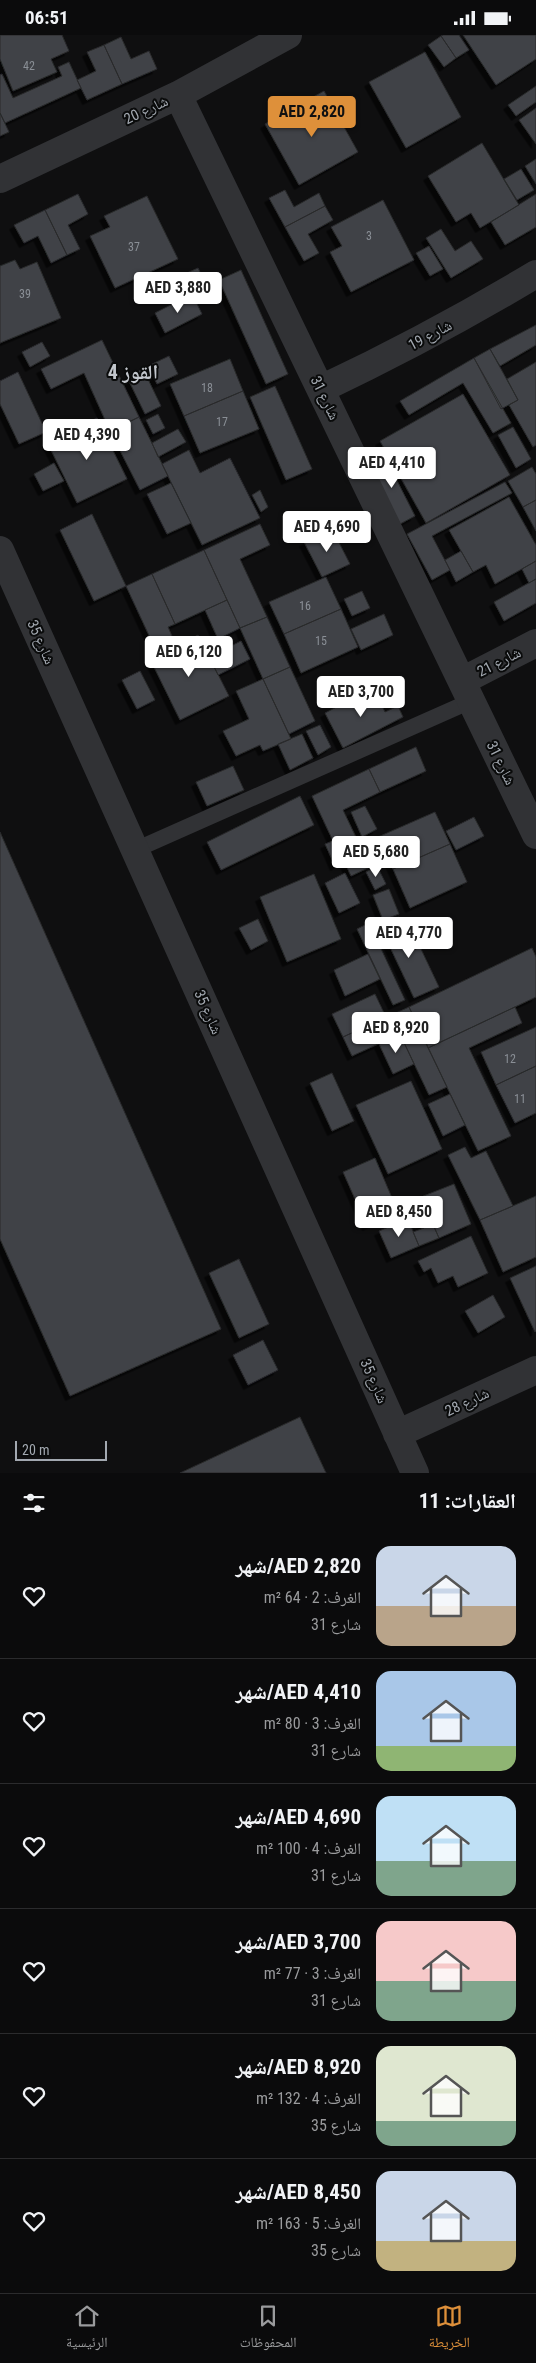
<!DOCTYPE html>
<html lang="ar">
<meta charset="utf-8">
<style>
:root{--surface:#0b0b0c;--page:#19191a;--text:#f1f3f6;--muted:#9a9b9d;--line:#2b2b2d;--accent:#de903a}
body{margin:0;font-family:"Roboto Condensed","Noto Naskh Arabic",sans-serif;background:var(--page);color:var(--text);direction:rtl;height:100vh;display:flex;flex-direction:column;font-size:19px;white-space:nowrap}
*{box-sizing:border-box;margin:0}
p{font-size:16px;color:var(--muted)}
.icon{flex:none;width:28px;height:28px;fill:none;stroke:currentColor;stroke-width:2;stroke-linecap:round;stroke-linejoin:round}
.map{position:relative;height:1438px;overflow:hidden;direction:ltr}
.panel{display:flex;flex-direction:column;background:var(--surface);flex:1}
.panel>*{flex:none}
.scale{position:absolute;left:15px;bottom:12px;width:92px;box-sizing:border-box;padding-left:5px;border:2px solid #a2a8b0;border-top:0;font-size:14px;line-height:18px;white-space:nowrap;color:#a2a8b0;-webkit-text-stroke:4px #0a0b0b;paint-order:stroke}
.price{position:absolute;translate:-50% -42px;padding:0 11px;border-radius:5px;background:#fff;color:#222;font-size:16px;line-height:32px;filter:drop-shadow(0 1px 2px #0008)}
.price::after{content:'';position:absolute;left:50%;top:30px;width:15px;height:11px;margin-left:-8px;background:inherit;clip-path:polygon(0 0,100% 0,50% 100%)}
.price.active{background:var(--accent);color:#111}
ul{padding:0;list-style:none}
li{display:flex;align-items:center;gap:15px;height:125px;padding:0 20px}
li+li{border-top:1px solid var(--line)}
li span{display:grid;place-items:center;flex:none;width:140px;height:100px;border-radius:15px;color:#555}
li>.icon{margin-inline-start:auto}
span .icon{width:60px;height:60px;fill:#fffc;stroke-width:1}
li b{font-size:21px}
h2{display:flex;justify-content:space-between;align-items:center;height:60px;padding:0 20px;font-size:21px}
.status{display:flex;justify-content:space-between;align-items:center;height:35px;padding:0 25px;background:var(--surface);direction:ltr}
.status svg{height:14px;fill:currentColor}
.tab-bar{display:flex;justify-content:space-around;align-items:center;height:70px;border-top:1px solid var(--line);background:var(--surface);font-size:14px;color:var(--muted)}
.tab-bar a{display:grid;justify-items:center;gap:2px}
.tab-bar .active{color:var(--accent)}
.map>svg:first-child{display:block}
</style>
<div class="status"><b>06:51</b><svg viewBox="0 0 49 12"><path d="M0 12V9h3v3zM5 12V6h3v6zM10 12V3h3v9zM15 12V0h3v12zM26 1h20v11H26zM47 4h2v5h-2z"/></svg></div>
<div class="map">
<svg width="536" height="1438" viewBox="0 0 536 1438">
<defs>
<filter id="shadow"><feDropShadow dx="-4.5" dy="4.5" stdDeviation="0" flood-color="#0009"/></filter>
</defs>
<rect width="100%" height="100%" fill="#0f0f10"/>
<path fill="#414346" stroke="#292a2c" filter="url(#shadow)" d="M 0,0 L 62,0 L 69,16 L 51,24 L 57,37 L 13,56 L 0,24 Z
M 443,0 L 459,0 L 469,15 L 456,23 L 441,1 Z
M 463,0 L 536,0 L 536,24 L 496,50 Z
M 441,1 L 456,23 L 444,32 L 428,10 Z
M 121,2 L 131,24 L 149,16 L 157,34 L 122,49 L 104,10 Z
M 104,10 L 122,49 L 87,65 L 77,45 L 96,36 L 87,17 Z
M 425,17 L 461,82 L 406,113 L 369,47 Z
M 69,27 L 81,53 L 5,88 L 0,78 L 0,40 L 2,39 L 13,63 L 62,41 L 58,32 Z
M 536,51 L 536,67 L 516,81 L 508,70 Z
M 324,56 L 358,117 L 299,150 L 265,89 Z
M 536,73 L 536,109 L 519,85 Z
M 0,78 L 9,97 L 0,101 Z
M 482,108 L 519,170 L 480,193 L 471,178 L 456,187 L 428,141 Z
M 536,124 L 536,149 L 525,131 Z
M 521,134 L 534,155 L 517,165 L 504,144 Z
M 285,155 L 294,172 L 319,158 L 325,171 L 285,192 L 269,163 Z
M 78,159 L 88,179 L 68,190 L 80,214 L 67,220 L 45,175 Z
M 536,159 L 536,192 L 505,210 L 491,187 Z
M 147,161 L 178,224 L 115,253 L 90,201 L 110,192 L 104,181 Z
M 383,165 L 414,225 L 351,257 L 330,217 L 342,211 L 331,192 Z
M 325,171 L 333,185 L 308,199 L 319,218 L 304,226 L 285,192 Z
M 45,175 L 67,220 L 51,228 L 38,201 L 24,208 L 14,190 Z
M 441,194 L 455,216 L 471,206 L 483,224 L 451,243 L 426,203 Z
M 429,211 L 443,234 L 430,241 L 416,218 Z
M 15,225 L 20,234 L 37,227 L 61,283 L 0,308 L 0,231 Z
M 198,233 L 206,249 L 179,262 L 171,245 Z
M 241,235 L 288,339 L 266,349 L 219,245 Z
M 192,259 L 202,279 L 165,298 L 155,278 Z
M 536,290 L 536,310 L 500,331 L 490,314 Z
M 102,305 L 139,382 L 110,396 L 84,338 L 51,354 L 41,334 Z
M 42,307 L 50,321 L 30,332 L 22,317 Z
M 490,314 L 518,365 L 501,374 L 474,323 Z
M 169,321 L 178,339 L 157,349 L 148,331 Z
M 474,323 L 511,388 L 493,398 L 463,348 L 409,380 L 400,366 Z
M 230,324 L 243,356 L 184,381 L 170,349 Z
M 536,327 L 536,410 L 533,412 L 509,370 L 518,365 L 507,344 Z
M 143,334 L 161,371 L 145,379 L 127,342 Z
M 18,337 L 46,397 L 19,409 L 0,369 L 0,346 Z
M 275,351 L 312,434 L 286,445 L 250,362 Z
M 243,356 L 259,394 L 200,418 L 184,381 Z
M 463,359 L 510,440 L 426,488 L 380,406 Z
M 158,379 L 165,393 L 153,399 L 146,385 Z
M 139,382 L 168,441 L 140,455 L 110,396 Z
M 97,383 L 127,444 L 77,468 L 47,407 Z
M 513,392 L 531,424 L 516,433 L 498,400 Z
M 178,394 L 186,407 L 158,422 L 152,408 Z
M 189,415 L 200,438 L 230,423 L 260,483 L 202,510 L 162,429 Z
M 384,420 L 415,481 L 400,489 L 368,428 Z
M 54,428 L 64,446 L 43,456 L 34,439 Z
M 532,432 L 536,439 L 536,465 L 523,472 L 508,446 Z
M 505,447 L 512,458 L 432,501 L 450,535 L 432,545 L 407,499 Z
M 171,448 L 191,488 L 167,499 L 147,459 Z
M 260,455 L 268,472 L 261,477 L 252,460 Z
M 509,462 L 536,510 L 536,526 L 495,549 L 486,530 L 473,537 L 449,495 Z
M 536,465 L 536,496 L 523,472 Z
M 92,479 L 126,551 L 94,566 L 60,495 Z
M 260,489 L 270,510 L 240,524 L 267,582 L 240,593 L 204,515 Z
M 332,494 L 350,529 L 322,542 L 304,507 Z
M 204,515 L 227,565 L 175,589 L 152,539 Z
M 461,516 L 473,537 L 456,547 L 445,525 Z
M 536,526 L 536,544 L 529,548 L 522,534 Z
M 152,539 L 175,589 L 168,592 L 172,601 L 153,609 L 126,551 Z
M 326,542 L 341,574 L 284,599 L 269,567 Z
M 536,544 L 536,568 L 504,586 L 494,567 Z
M 362,556 L 370,573 L 352,581 L 344,564 Z
M 227,565 L 240,593 L 218,604 L 205,575 Z
M 341,574 L 358,612 L 301,638 L 284,599 Z
M 384,579 L 393,600 L 361,615 L 351,594 Z
M 267,582 L 290,632 L 263,644 L 240,593 Z
M 198,600 L 229,661 L 180,685 L 150,624 Z
M 241,606 L 250,624 L 218,640 L 209,622 Z
M 290,632 L 315,686 L 289,699 L 263,644 Z
M 140,636 L 155,665 L 137,674 L 122,645 Z
M 263,644 L 291,704 L 263,716 L 260,710 L 236,721 L 223,696 L 249,684 L 236,656 Z
M 373,653 L 385,677 L 398,671 L 403,682 L 343,713 L 325,678 Z
M 320,690 L 331,712 L 318,720 L 306,696 Z
M 302,699 L 313,723 L 290,735 L 278,709 Z
M 416,712 L 426,736 L 380,757 L 369,734 Z
M 233,731 L 244,755 L 207,771 L 196,747 Z
M 369,734 L 380,757 L 343,775 L 370,832 L 351,841 L 344,826 L 335,831 L 325,809 L 333,806 L 312,761 Z
M 300,761 L 314,790 L 221,835 L 207,807 Z
M 365,771 L 377,794 L 362,802 L 351,777 Z
M 435,777 L 450,809 L 393,834 L 378,802 Z
M 474,782 L 484,801 L 456,815 L 446,796 Z
M 0,797 L 221,1294 L 70,1361 L 0,1204 Z
M 450,809 L 467,847 L 410,873 L 393,834 Z
M 377,831 L 386,849 L 375,855 L 366,837 Z
M 345,838 L 360,868 L 339,878 L 325,848 Z
M 314,839 L 341,904 L 287,927 L 260,862 Z
M 389,854 L 399,879 L 383,885 L 373,860 Z
M 399,882 L 414,915 L 420,912 L 439,952 L 414,963 L 380,891 Z
M 258,884 L 268,906 L 251,915 L 239,893 Z
M 369,888 L 405,965 L 393,970 L 357,894 Z
M 532,913 L 536,922 L 536,962 L 428,1013 L 409,972 Z
M 368,919 L 380,944 L 345,961 L 334,935 Z
M 375,959 L 386,982 L 343,1002 L 332,979 Z
M 409,972 L 447,1052 L 429,1060 L 400,999 L 352,1021 L 343,1002 Z
M 515,972 L 522,988 L 469,1013 L 511,1101 L 478,1116 L 428,1013 Z
M 536,992 L 536,1031 L 496,1050 L 481,1017 Z
M 400,999 L 414,1029 L 393,1039 L 379,1009 Z
M 536,1031 L 536,1078 L 515,1088 L 496,1050 Z
M 332,1038 L 354,1086 L 332,1096 L 310,1048 Z
M 411,1046 L 442,1114 L 388,1139 L 356,1070 Z
M 450,1059 L 465,1090 L 443,1101 L 428,1069 Z
M 465,1112 L 471,1123 L 486,1116 L 513,1171 L 480,1185 L 448,1120 Z
M 375,1123 L 398,1177 L 367,1191 L 343,1137 Z
M 454,1149 L 471,1189 L 439,1203 L 421,1162 Z
M 536,1161 L 536,1222 L 503,1237 L 480,1185 Z
M 427,1176 L 439,1203 L 419,1211 L 413,1197 L 424,1193 L 418,1180 Z
M 408,1184 L 419,1211 L 391,1223 L 379,1196 Z
M 471,1201 L 488,1238 L 458,1252 L 453,1241 L 438,1248 L 431,1233 L 424,1237 L 418,1226 Z
M 239,1224 L 269,1289 L 239,1303 L 209,1238 Z
M 536,1231 L 536,1296 L 535,1297 L 510,1243 Z
M 493,1260 L 505,1282 L 478,1298 L 465,1276 Z
M 263,1305 L 278,1335 L 248,1350 L 233,1320 Z
M 300,1382 L 326,1438 L 180,1438 Z"/>
<g fill="none" stroke-linecap="round" stroke-linejoin="round">
<path stroke="#313235" stroke-width="16" d="M 135,815 L 471,666"/>
<path stroke="#313235" stroke-width="28" d="M 178,60 L 536,800
M 0,144 L 178,60 L 288,0
M 321,354 C 395,319 466,281 536,239
M 0,515 L 415,1438
M 462,646 L 536,608
M 397,1399 L 536,1335"/>
</g>
<g text-anchor="middle" stroke-width="4" stroke-linejoin="round" paint-order="stroke">
<g font-size="12" fill="#8a8f96">
<text x="29" y="35">42</text>
<text x="369" y="205">3</text>
<text x="134" y="216">37</text>
<text x="25" y="263">39</text>
<text x="207" y="357">18</text>
<text x="222" y="391">17</text>
<text x="305" y="575">16</text>
<text x="321" y="610">15</text>
<text x="510" y="1028">12</text>
<text x="520" y="1068">11</text>
</g>
<g font-size="15" fill="#a2a8b0" stroke="#0a0b0b">
<text transform="translate(146 75) rotate(-25)" y="5">شارع 20</text>
<text transform="translate(430 300) rotate(-28)" y="5">شارع 19</text>
<text transform="translate(325 363) rotate(64)" y="5">شارع 31</text>
<text transform="translate(41 607) rotate(66)" y="5">شارع 35</text>
<text transform="translate(499 627) rotate(-27)" y="5">شارع 21</text>
<text transform="translate(501 728) rotate(64)" y="5">شارع 31</text>
<text transform="translate(208 977) rotate(66)" y="5">شارع 35</text>
<text transform="translate(374 1346) rotate(66)" y="5">شارع 35</text>
<text transform="translate(467 1367) rotate(-25)" y="5">شارع 28</text>
</g>
<g font-size="20" font-weight="bold" fill="#c2c6cc" stroke="#0a0b0b">
<text x="133" y="344">القوز 4</text>
</g>
</g>
</svg>
<div class="scale">20 m</div>
<b class="price active" style="left:312px;top:103px">AED 2,820</b>
<b class="price" style="left:178px;top:279px">AED 3,880</b>
<b class="price" style="left:87px;top:426px">AED 4,390</b>
<b class="price" style="left:392px;top:454px">AED 4,410</b>
<b class="price" style="left:327px;top:518px">AED 4,690</b>
<b class="price" style="left:189px;top:643px">AED 6,120</b>
<b class="price" style="left:361px;top:683px">AED 3,700</b>
<b class="price" style="left:376px;top:843px">AED 5,680</b>
<b class="price" style="left:409px;top:924px">AED 4,770</b>
<b class="price" style="left:396px;top:1019px">AED 8,920</b>
<b class="price" style="left:399px;top:1203px">AED 8,450</b>
</div>
<section class="panel">
<h2>العقارات: 11<svg class="icon" aria-label="filters" viewBox="0 0 24 24"><path d="M4 7h16M4 17h16"/><circle cx="9" cy="7" r="2"/><circle cx="15" cy="17" r="2"/></svg></h2>
<ul>
<li><span style="background:linear-gradient(#c9d6e8 60%,#b9a48a 0)"><svg class="icon" aria-label="home" viewBox="0 0 24 24"><path d="M3 11l9-7 9 7M6 9v11h12V9"/></svg></span><div><b>AED 2,820/شهر</b><p>الغرف: 2 · 64 m²</p><p>شارع 31</p></div><svg class="icon" aria-label="heart" viewBox="0 0 24 24"><path d="M12 20l-8-8c-3-5 5-10 8-4 3-6 11-1 8 4z"/></svg></li>
<li><span style="background:linear-gradient(#a9c7e8 75%,#8fb573 0)"><svg class="icon" aria-label="home" viewBox="0 0 24 24"><path d="M3 11l9-7 9 7M6 9v11h12V9"/></svg></span><div><b>AED 4,410/شهر</b><p>الغرف: 3 · 80 m²</p><p>شارع 31</p></div><svg class="icon" aria-label="heart" viewBox="0 0 24 24"><path d="M12 20l-8-8c-3-5 5-10 8-4 3-6 11-1 8 4z"/></svg></li>
<li><span style="background:linear-gradient(#bfe0f5 65%,#7fa58c 0)"><svg class="icon" aria-label="home" viewBox="0 0 24 24"><path d="M3 11l9-7 9 7M6 9v11h12V9"/></svg></span><div><b>AED 4,690/شهر</b><p>الغرف: 4 · 100 m²</p><p>شارع 31</p></div><svg class="icon" aria-label="heart" viewBox="0 0 24 24"><path d="M12 20l-8-8c-3-5 5-10 8-4 3-6 11-1 8 4z"/></svg></li>
<li><span style="background:linear-gradient(#f6c9c9 60%,#7fa58c 0)"><svg class="icon" aria-label="home" viewBox="0 0 24 24"><path d="M3 11l9-7 9 7M6 9v11h12V9"/></svg></span><div><b>AED 3,700/شهر</b><p>الغرف: 3 · 77 m²</p><p>شارع 31</p></div><svg class="icon" aria-label="heart" viewBox="0 0 24 24"><path d="M12 20l-8-8c-3-5 5-10 8-4 3-6 11-1 8 4z"/></svg></li>
<li><span style="background:linear-gradient(#dfe7d0 75%,#7fa58c 0)"><svg class="icon" aria-label="home" viewBox="0 0 24 24"><path d="M3 11l9-7 9 7M6 9v11h12V9"/></svg></span><div><b>AED 8,920/شهر</b><p>الغرف: 4 · 132 m²</p><p>شارع 35</p></div><svg class="icon" aria-label="heart" viewBox="0 0 24 24"><path d="M12 20l-8-8c-3-5 5-10 8-4 3-6 11-1 8 4z"/></svg></li>
<li><span style="background:linear-gradient(#c9d6e8 70%,#c2b280 0)"><svg class="icon" aria-label="home" viewBox="0 0 24 24"><path d="M3 11l9-7 9 7M6 9v11h12V9"/></svg></span><div><b>AED 8,450/شهر</b><p>الغرف: 5 · 163 m²</p><p>شارع 35</p></div><svg class="icon" aria-label="heart" viewBox="0 0 24 24"><path d="M12 20l-8-8c-3-5 5-10 8-4 3-6 11-1 8 4z"/></svg></li>
</ul>
</section>
<nav class="tab-bar">
<a class="active"><svg class="icon" aria-label="map" viewBox="0 0 24 24"><path d="M3 6l6-2 6 2 6-2v14l-6 2-6-2-6 2zM9 4v14M15 6v14"/></svg>الخريطة</a>
<a><svg class="icon" aria-label="saved" viewBox="0 0 24 24"><path d="M7 4h10v16l-5-4-5 4z"/></svg>المحفوظات</a>
<a><svg class="icon" aria-label="home" viewBox="0 0 24 24"><path d="M3 11l9-7 9 7M6 9v11h12V9"/></svg>الرئيسية</a>
</nav>
